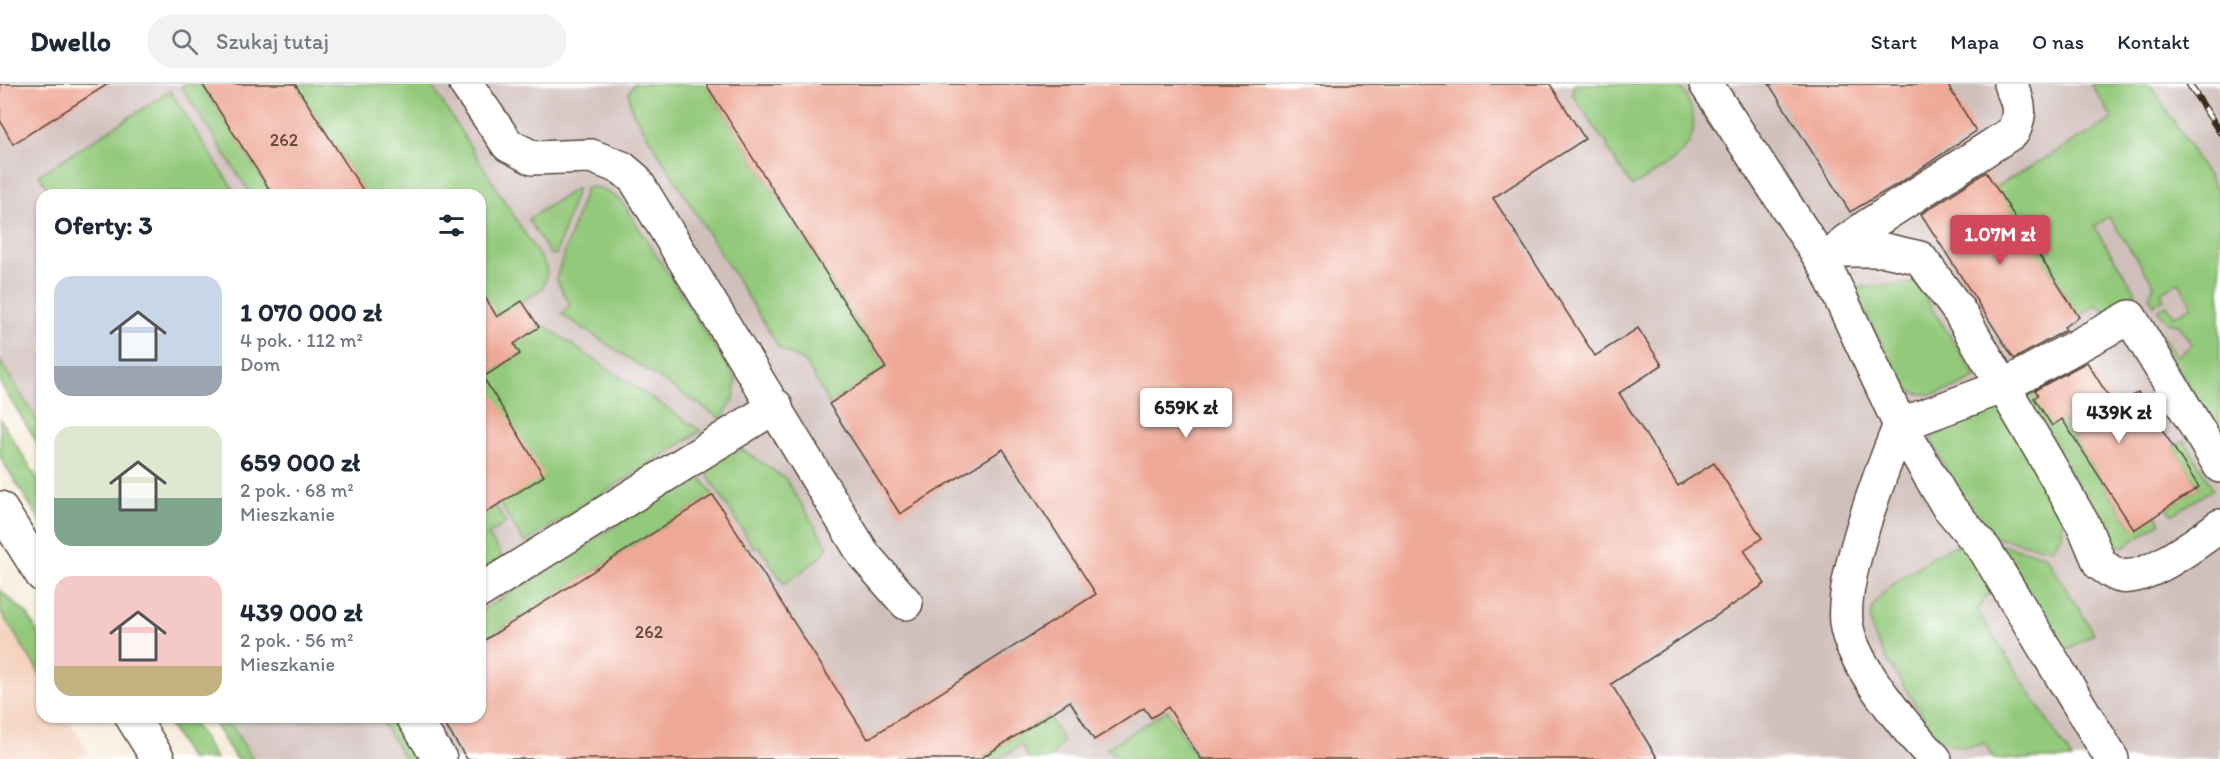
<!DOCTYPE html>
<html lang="pl">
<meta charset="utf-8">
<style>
:root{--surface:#fff;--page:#f2f2f3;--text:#1f2937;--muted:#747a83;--line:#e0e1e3;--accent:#d1495b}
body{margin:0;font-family:Itim,sans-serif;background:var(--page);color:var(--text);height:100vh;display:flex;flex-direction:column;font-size:22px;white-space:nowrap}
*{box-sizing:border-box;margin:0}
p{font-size:20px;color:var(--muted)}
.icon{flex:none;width:33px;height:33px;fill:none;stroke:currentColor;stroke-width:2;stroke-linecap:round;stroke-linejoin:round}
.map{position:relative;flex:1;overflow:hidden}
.sheet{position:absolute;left:36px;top:105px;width:450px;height:534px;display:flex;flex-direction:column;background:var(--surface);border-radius:18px;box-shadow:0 2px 4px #0004}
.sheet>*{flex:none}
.price{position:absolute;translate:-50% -51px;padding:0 14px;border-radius:6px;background:#fff;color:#222;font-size:20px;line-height:39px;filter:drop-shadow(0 2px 3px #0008)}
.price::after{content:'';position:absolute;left:50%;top:36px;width:18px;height:14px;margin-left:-9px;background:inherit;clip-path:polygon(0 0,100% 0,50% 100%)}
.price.selected{background:var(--accent);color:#fff}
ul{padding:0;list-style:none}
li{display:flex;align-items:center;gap:18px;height:150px;padding:0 18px}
li span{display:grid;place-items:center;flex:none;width:168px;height:120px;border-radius:18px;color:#555}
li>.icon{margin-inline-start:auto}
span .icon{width:72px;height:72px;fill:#fffc;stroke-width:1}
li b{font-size:26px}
h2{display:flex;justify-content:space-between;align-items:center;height:72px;padding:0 18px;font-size:26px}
header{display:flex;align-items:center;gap:36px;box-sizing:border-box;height:84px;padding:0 30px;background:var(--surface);border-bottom:2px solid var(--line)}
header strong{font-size:28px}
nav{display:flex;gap:33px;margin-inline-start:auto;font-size:21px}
.search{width:420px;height:54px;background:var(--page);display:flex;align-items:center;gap:15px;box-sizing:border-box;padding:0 21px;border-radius:33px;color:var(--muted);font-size:22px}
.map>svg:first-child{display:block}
</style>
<header>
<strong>Dwello</strong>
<div class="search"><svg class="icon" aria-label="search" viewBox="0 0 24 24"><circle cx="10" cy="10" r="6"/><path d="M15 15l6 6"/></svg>Szukaj tutaj</div>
<nav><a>Start</a><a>Mapa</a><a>O nas</a><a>Kontakt</a></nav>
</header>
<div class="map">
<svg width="2220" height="675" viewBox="0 0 2220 675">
<rect width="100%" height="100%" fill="#fff"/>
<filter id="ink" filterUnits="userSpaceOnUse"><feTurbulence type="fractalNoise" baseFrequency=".0167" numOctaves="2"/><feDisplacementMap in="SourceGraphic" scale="12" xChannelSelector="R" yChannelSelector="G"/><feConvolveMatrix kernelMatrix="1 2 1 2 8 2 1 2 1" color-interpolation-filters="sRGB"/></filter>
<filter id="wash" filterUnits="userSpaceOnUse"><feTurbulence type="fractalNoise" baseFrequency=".008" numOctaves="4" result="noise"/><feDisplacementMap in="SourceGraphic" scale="24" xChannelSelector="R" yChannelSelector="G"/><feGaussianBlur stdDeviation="1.35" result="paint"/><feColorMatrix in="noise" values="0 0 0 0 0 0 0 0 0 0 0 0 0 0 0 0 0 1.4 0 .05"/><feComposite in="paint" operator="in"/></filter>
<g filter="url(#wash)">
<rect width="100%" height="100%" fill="#f6ecda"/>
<path fill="#f4d3c0" d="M 0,527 L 42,593 L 42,633 L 67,633 L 89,668 L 74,675 L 0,675 Z"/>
<path fill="#d0c0bc" d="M 0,0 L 2220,0 L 2220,675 L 239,675 L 212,633 L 480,633 L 480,111 L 42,111 L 42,363 L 0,297 Z"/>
<path fill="#93c97a" stroke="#677a4c" stroke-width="1.5" d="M 184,0 L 202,0 L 273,111 L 251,111 L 181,2 Z
M 295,0 L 431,0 L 546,183 L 547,189 L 543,204 L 497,234 L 480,230 L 480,111 L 366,111 Z
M 634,0 L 706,0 L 886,284 L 829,320 L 806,279 L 780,265 L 631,25 L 629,7 Z
M 1574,0 L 1679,0 C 1716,58 1678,74 1632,103 L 1609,67 L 1606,56 L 1602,55 L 1572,9 Z
M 2091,0 L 2150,0 L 2220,111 L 2220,358 L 2151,238 L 2177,272 L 2192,261 L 2179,241 L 2169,240 L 2158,227 L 2167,221 L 2174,232 L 2192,222 L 2179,198 L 2161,208 L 2164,215 L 2154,221 L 2149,212 L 2154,201 L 2109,133 L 2094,143 L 2136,208 L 2105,229 L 2097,220 L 2079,233 L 1995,103 L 2113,35 Z
M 170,7 L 237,111 L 52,111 L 39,91 Z
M 586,103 L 600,104 L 621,116 L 736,296 L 734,315 L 721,335 L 561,230 L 570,221 L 556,195 Z
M 577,104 L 556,171 L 550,170 L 528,135 Z
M 1916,199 L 1976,293 C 1956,305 1927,318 1904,304 L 1859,217 L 1855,204 Z
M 543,241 L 701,347 L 525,459 L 499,419 L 480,289 L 485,280 L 491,288 L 519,270 L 514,260 Z
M 0,277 L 42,344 L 42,366 L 0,299 Z
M 2074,279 L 2079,285 L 2034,314 L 2062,335 L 2133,445 L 2156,431 L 2161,438 L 2123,463 L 2114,460 L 2026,319 L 2028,308 Z
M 1989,322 L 1998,324 L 2063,430 L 2062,450 L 2052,465 L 1987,452 L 1954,401 L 1930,354 Z
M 0,335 L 42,402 L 42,440 L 0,373 Z
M 2185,357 L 2213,405 L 2172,431 L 2167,424 L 2199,403 L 2173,363 Z
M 741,365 L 785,394 L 828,463 L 821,473 L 784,500 L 759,462 L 754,464 L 704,386 L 732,367 Z
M 698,389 L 713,411 L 480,559 L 480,528 Z
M 495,422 L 506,439 L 488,451 L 503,473 L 480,489 L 480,432 Z
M 1992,459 L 2045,471 L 2094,549 L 2067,566 L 2052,557 Z
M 1959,461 L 1968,464 L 1994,502 L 1977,526 L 2072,675 L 1994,675 L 1984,659 C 1964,666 1948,664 1933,648 C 1920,627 1906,606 1893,585 C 1864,540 1858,523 1906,491 C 1923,480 1939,465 1959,461 Z
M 0,506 L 28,531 L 42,557 L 42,593 L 0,527 Z
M 1167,626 L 1198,675 L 1121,675 L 1106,665 Z
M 1048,631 L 1063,658 L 1050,675 L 1029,675 L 1021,661 L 999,675 L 980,675 Z
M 164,633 L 190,633 L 216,675 L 190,675 Z
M 210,633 L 226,633 L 253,675 L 236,675 Z
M 379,633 L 393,633 L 420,675 L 405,675 Z"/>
<g id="blocks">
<path fill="#eea896" d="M 0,0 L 108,0 L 13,60 L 0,36 Z
M 202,0 L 295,0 L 366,111 L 273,111 Z
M 706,0 L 1550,0 L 1585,55 L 1493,114 L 1595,272 L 1638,244 L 1662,281 L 1619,309 L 1678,402 L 1714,379 L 1762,454 L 1744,466 L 1765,500 L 1611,600 L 1658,675 L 1201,675 L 1168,623 L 1151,634 L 1144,624 L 1094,656 L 1070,617 L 980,675 L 467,675 L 440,633 L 480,633 L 480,559 L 713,411 L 868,655 L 1096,510 L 1003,365 L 900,430 L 829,320 L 886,284 Z
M 1769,0 L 1947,0 L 1976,47 L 1901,98 L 1850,128 Z
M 1986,88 L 2079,233 L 2064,243 L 2066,246 L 2014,275 L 1921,130 Z
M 480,205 L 497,233 L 522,217 L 539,243 L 514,260 L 520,270 L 483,293 L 544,392 L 480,432 Z
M 2087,278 L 2115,323 L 2138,308 L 2199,403 L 2134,446 L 2062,335 L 2052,342 L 2034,314 L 2038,311 L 2035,306 Z"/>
</g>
</g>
<g filter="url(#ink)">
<use href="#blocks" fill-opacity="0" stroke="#57473a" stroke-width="1.5"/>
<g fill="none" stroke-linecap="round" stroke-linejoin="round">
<g stroke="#57473a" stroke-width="36">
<path id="minor" d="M 466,0 L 508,61 L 533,74 L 591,72 L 622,84 L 635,95 L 864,471 L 906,519
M 1706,0 L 1825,181 L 1900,341 C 1882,385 1841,492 1846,538 C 1850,579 1907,645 1935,675
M 1838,166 L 1885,166 L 1920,174 L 1959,227 L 2043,370 L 2084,442 L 2100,480 C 2106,484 2114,491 2121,492 C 2147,497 2199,457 2220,442
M 1833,172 L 1845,158 L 1869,141 L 2013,48 C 2022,29 2019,18 2010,0
M 0,424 L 42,491
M 480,507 L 776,322
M 132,633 L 158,675
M 413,633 L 440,675
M 2112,675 L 1985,466 L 1947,421 L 1900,341 L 2002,303 L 2130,233 L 2220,382"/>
</g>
<use href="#minor" stroke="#fff" stroke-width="33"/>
<g stroke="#3b2a1e" stroke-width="7">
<path id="rail" d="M 2189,0 L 2220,48"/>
</g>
<use href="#rail" stroke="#fff" stroke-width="4.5" stroke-dasharray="14" stroke-linecap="butt"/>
</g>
</g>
<g text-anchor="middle" stroke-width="4.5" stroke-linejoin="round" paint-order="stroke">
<g font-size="18" fill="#684a3c">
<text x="284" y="62">262</text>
<text x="649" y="554">262</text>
</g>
</g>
</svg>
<b class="price selected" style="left:2000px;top:182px">1.07M zł</b>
<b class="price" style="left:1186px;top:355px">659K zł</b>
<b class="price" style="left:2119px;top:360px">439K zł</b>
<section class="sheet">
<h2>Oferty: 3<svg class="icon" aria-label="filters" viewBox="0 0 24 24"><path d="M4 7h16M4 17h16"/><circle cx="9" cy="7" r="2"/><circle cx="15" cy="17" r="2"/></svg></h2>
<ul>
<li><span style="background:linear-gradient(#c9d6e8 75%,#9aa5b1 0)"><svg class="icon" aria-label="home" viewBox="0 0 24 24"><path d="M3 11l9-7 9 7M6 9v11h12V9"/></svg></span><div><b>1 070 000 zł</b><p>4 pok. · 112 m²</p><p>Dom</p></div></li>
<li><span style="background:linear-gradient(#dfe7d0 60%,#7fa58c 0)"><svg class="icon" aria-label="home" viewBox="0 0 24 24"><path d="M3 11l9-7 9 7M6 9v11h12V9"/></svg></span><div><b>659 000 zł</b><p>2 pok. · 68 m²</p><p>Mieszkanie</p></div></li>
<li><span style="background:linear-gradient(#f6c9c9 75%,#c2b280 0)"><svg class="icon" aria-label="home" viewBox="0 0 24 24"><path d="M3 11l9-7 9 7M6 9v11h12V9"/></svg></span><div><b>439 000 zł</b><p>2 pok. · 56 m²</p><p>Mieszkanie</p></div></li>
</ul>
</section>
</div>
